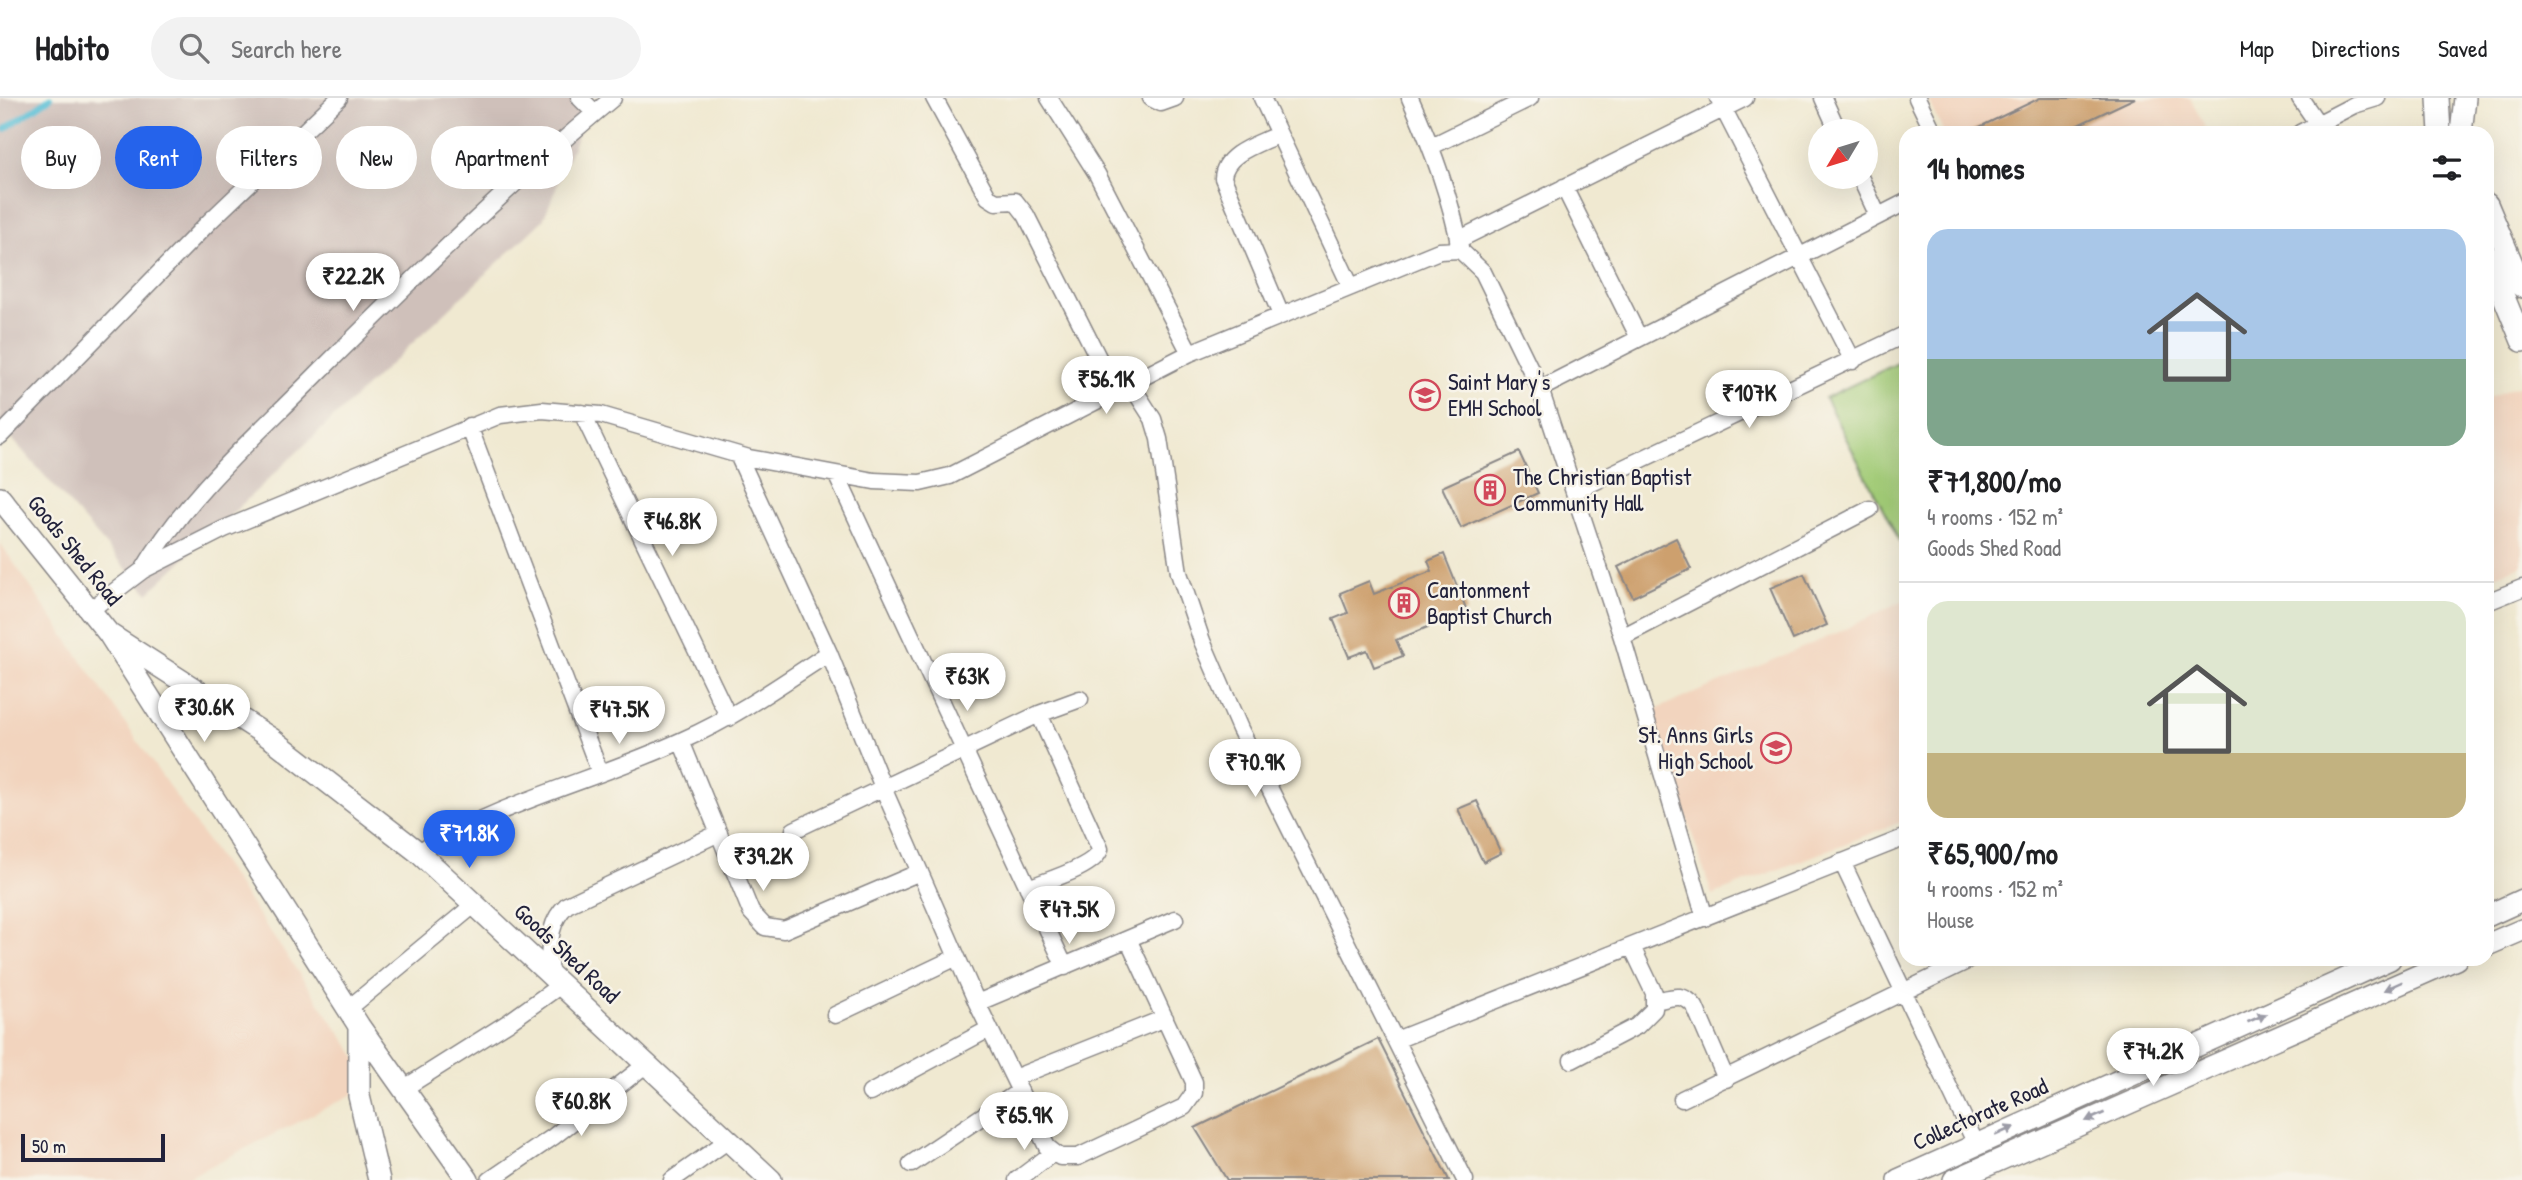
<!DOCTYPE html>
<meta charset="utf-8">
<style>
:root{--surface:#fff;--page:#f2f2f2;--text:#202124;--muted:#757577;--line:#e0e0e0;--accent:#2563eb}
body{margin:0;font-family:"Patrick Hand",sans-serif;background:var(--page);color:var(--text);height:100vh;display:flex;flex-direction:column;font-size:26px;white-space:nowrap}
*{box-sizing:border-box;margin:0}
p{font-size:23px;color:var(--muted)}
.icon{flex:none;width:38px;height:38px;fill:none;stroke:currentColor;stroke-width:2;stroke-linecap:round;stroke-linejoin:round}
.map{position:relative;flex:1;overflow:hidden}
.side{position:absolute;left:1899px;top:28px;width:595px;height:840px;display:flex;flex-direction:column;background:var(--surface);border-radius:21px;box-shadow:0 7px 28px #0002}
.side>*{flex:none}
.banner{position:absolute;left:21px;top:28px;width:665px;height:63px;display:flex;gap:14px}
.needle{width:46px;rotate:232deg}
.buttons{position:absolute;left:1808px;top:21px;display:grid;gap:14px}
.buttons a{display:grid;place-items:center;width:70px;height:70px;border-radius:50%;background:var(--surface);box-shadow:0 7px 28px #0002;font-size:35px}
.scale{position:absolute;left:21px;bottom:18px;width:144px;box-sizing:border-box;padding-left:7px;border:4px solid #22223b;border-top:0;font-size:19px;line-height:24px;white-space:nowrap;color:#22223b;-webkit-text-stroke:5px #f7f3e8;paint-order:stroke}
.price{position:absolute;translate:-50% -60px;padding:0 16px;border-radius:24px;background:#fff;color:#222;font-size:23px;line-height:46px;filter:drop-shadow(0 2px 4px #0008)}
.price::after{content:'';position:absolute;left:50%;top:42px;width:21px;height:16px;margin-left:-10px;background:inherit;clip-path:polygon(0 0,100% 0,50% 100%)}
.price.selected{background:var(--accent);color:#fff}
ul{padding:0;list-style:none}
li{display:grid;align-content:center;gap:14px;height:371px;padding:0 28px}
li+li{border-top:2px solid var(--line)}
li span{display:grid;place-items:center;height:217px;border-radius:21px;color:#555}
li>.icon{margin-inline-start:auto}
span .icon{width:126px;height:126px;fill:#fffc;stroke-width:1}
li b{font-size:30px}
h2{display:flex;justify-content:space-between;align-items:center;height:84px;padding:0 28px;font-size:30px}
.tag{padding:0 24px;border-radius:32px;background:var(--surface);box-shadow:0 7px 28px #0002;font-size:24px;line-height:63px}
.tag.selected{background:var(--accent);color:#fff}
header{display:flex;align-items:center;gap:42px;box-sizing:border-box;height:98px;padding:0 35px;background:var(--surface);border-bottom:2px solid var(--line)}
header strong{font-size:33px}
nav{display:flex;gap:38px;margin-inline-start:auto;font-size:24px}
.search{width:490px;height:63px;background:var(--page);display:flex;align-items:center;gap:18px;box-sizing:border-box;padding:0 24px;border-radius:38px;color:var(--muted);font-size:26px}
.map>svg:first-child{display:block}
</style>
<header>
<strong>Habito</strong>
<div class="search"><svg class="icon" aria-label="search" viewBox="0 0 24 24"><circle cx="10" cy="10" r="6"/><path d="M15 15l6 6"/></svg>Search here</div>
<nav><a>Map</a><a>Directions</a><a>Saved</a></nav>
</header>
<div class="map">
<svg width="2522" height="1082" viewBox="0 0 2522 1082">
<rect width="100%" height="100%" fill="#f7f3e8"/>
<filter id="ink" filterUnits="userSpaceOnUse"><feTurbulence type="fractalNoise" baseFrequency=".0143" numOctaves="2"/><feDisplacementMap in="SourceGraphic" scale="14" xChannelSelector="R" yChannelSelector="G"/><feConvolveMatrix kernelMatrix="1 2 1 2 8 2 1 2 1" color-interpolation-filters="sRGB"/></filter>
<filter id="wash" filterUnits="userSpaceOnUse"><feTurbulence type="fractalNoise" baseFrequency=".00686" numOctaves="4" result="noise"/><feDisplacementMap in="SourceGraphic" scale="28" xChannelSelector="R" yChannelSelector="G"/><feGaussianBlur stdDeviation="1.57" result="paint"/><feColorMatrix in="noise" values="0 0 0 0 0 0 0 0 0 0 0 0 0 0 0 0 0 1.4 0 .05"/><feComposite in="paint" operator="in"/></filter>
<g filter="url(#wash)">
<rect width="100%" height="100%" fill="#f0e9d1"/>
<path fill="#f2d4be" d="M 1927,0 L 2190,0 L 2208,35 L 1944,35 Z
M 2522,286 L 2522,468 L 2487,481 L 2487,300 Z
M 0,445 L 375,985 L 183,1082 L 0,1082 Z
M 1906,501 L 1906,722 L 1712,797 L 1652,613 L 1835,536 Z"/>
<path fill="#cfc0ba" d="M 0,0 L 593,0 L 543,122 L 148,495 L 0,327 Z"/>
<path fill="#a1cb76" stroke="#627658" stroke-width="2" d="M 1906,261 L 1906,455 L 1825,300 Z"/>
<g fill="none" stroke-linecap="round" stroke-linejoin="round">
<path stroke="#59bfd7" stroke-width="6" d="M 5,31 L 50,0"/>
</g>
<g id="blocks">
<path fill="#cda06e" d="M 2040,0 L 2135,0 L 2061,35 L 1967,35 Z
M 1519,354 L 1538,395 L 1461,430 L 1442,389 Z
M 1676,440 L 1691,471 L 1633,499 L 1618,469 Z
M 1444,456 L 1467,513 L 1396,542 L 1403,558 L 1374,569 L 1367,552 L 1349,559 L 1333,521 L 1348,515 L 1340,495 L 1369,483 L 1374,496 L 1432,473 L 1428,463 Z
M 1804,476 L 1827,527 L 1793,542 L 1770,490 Z
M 1477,703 L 1501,755 L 1483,764 L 1458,711 Z
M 1378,941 L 1449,1082 L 1227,1082 L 1195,1030 Z"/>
</g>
</g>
<g filter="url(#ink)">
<use href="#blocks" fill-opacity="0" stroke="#898686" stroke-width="2"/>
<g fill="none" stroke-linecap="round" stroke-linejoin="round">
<g stroke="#898686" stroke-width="19">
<path id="minor" d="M 580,0 L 595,15
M 934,0 L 988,99 L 996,104 L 1015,103 L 1026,117 L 1115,293
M 1049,0 L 1097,76 L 1190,255
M 1151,0 L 1161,5 L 1175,0
M 1262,0 L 1351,189
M 1410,0 C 1432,49 1450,97 1460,149
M 1718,0 L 1853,263
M 1823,0 L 1838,33
M 1917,0 L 1934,35
M 2300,0 L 2318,26
M 2300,35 L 2354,7 L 2377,0
M 1279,36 C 1259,46 1224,55 1223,80 L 1281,217
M 1432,48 L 1530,0
M 1860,79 L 1878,118
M 1564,89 L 1639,240
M 1458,142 L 1745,0
M 1130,285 L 1153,321 L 1159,341 L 1179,475 L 1202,543 L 1240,631 L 1465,1082
M 1540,291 L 1906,104
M 582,315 L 729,620
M 469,328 L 600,675
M 0,338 L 209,124 L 339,0
M 738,357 L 829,555 L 884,692 L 977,905 L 1047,1049 L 1060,1059 L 1078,1059 L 1184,1009 L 1194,995 L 1194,984 L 1129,843
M 836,376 L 1065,869
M 1575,393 L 1906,236
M 143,472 C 188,396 256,338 318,275 C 412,182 511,84 613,0
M 2487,504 L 2522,490
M 90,512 L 143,472 L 224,431 L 500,317 L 542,312 L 601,317 L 749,360 L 874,383 L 920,385 L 950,378 L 1190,255 L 1439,153 L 1460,152 L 1483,174 L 1540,291 L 1622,539 L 1705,820
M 1622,539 L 1870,411
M 681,643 L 751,814 L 765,829 L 784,832 L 920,774
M 794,732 L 1039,616 L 1080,601
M 418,754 C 501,704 596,682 683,642 C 735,619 782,586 829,555
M 1842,764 L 1976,1046
M 1028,790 C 1045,783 1096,769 1100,751 L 1039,616
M 549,874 C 550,849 547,825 567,807 L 719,735
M 1656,903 C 1673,899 1683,894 1695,909 L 1726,981
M 977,905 L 1175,821
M 348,911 L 475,806
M 835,917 L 957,859
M 1396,942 L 1906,739
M 1572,962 L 1637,928 L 1654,911 L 1654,895 L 1632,849
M 1014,980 L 1165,920
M 403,991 L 509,924 L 562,886
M 870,995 L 989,931
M 1682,1001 L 1971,861
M 911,1066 L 1020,993
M 490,1082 L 553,1039 L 648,965
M 672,1082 L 730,1041
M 1017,1082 L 1053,1055"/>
</g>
<g stroke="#898686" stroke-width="24">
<path id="tertiary" d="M 2438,0 L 2440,35
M 2461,35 L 2465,0
M 2487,106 L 2522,189
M 2487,158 L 2522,243
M 0,400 L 109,536 L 359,928 L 468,1082
M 109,536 L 272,641 L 418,754 L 771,1082
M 2487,818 L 2522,802
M 2487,847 L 2522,832
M 359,928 L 359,998 L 379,1082
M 1898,1082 L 2390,861
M 1954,1082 L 2456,861"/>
</g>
<use href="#minor" stroke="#fff" stroke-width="16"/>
<use href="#tertiary" stroke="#fff" stroke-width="21"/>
</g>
<defs><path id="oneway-solid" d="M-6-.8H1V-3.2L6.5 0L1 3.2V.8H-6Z" transform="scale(1.75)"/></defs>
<g fill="#9c9ca7">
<use href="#oneway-solid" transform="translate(2393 888) rotate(156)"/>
<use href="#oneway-solid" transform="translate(2257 920) rotate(-24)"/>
<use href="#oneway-solid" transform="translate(2095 1019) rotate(156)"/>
<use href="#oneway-solid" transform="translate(2005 1033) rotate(-24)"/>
</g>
</g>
<defs>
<g id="school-ring" transform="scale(1.575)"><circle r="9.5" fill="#f7f3e8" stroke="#d1495b" stroke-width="1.5"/><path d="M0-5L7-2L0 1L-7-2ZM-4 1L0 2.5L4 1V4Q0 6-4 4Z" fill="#d1495b"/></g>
<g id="building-ring" transform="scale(1.575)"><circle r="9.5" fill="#f7f3e8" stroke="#d1495b" stroke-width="1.5"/><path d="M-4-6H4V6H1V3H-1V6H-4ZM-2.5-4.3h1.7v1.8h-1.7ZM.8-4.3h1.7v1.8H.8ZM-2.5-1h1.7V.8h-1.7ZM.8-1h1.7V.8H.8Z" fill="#d1495b"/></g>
</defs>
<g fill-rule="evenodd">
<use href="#school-ring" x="1425" y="297"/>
<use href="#building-ring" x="1490" y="392"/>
<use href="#building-ring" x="1404" y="505"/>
<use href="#school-ring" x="1776" y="650"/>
</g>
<g text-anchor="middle" stroke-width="5" stroke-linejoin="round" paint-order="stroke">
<g font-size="23" fill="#22223b" stroke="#f7f3e8" text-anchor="start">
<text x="1448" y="292">Saint Mary's<tspan x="1448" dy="26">EMH School</tspan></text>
<text x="1513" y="387">The Christian Baptist<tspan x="1513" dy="26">Community Hall</tspan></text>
<text x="1427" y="500">Cantonment<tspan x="1427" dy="26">Baptist Church</tspan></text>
<text x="1753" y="645" text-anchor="end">St. Anns Girls<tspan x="1753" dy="26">High School</tspan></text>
</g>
<g font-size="23" fill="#22223b" stroke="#f7f3e8">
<text transform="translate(75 452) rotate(51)" y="8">Goods Shed Road</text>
<text transform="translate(567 855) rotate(43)" y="8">Goods Shed Road</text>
<text transform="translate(1980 1016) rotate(-24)" y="8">Collectorate Road</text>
</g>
</g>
</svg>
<div class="buttons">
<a><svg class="needle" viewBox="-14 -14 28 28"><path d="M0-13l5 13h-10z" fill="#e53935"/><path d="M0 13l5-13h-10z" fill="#757577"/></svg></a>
</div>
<div class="scale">50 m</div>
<b class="price" style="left:353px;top:215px">₹22.2K</b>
<b class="price" style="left:1106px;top:318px">₹56.1K</b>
<b class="price" style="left:1749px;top:332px">₹107K</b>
<b class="price" style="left:672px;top:460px">₹46.8K</b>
<b class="price" style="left:967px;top:615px">₹63K</b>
<b class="price" style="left:204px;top:646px">₹30.6K</b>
<b class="price" style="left:619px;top:648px">₹47.5K</b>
<b class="price" style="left:1255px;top:701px">₹70.9K</b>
<b class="price selected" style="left:469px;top:772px">₹71.8K</b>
<b class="price" style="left:763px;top:795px">₹39.2K</b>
<b class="price" style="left:1069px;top:848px">₹47.5K</b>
<b class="price" style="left:2153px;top:990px">₹74.2K</b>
<b class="price" style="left:581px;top:1040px">₹60.8K</b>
<b class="price" style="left:1024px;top:1054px">₹65.9K</b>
<div class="banner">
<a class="tag">Buy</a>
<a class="tag selected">Rent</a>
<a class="tag">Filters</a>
<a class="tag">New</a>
<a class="tag">Apartment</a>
</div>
<section class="side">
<h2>14 homes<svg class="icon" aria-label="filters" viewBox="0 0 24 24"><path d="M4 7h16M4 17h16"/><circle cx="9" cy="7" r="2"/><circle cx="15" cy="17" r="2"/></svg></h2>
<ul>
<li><span style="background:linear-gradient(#a9c7e8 60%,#7fa58c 0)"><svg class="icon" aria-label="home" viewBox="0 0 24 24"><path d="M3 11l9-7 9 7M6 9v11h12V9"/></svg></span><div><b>₹71,800/mo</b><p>4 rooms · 152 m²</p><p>Goods Shed Road</p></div></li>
<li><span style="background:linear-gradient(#dfe7d0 70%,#c2b280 0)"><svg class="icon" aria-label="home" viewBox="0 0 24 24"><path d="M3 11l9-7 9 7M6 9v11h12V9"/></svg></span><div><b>₹65,900/mo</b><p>4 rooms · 152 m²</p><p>House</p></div></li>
</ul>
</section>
</div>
